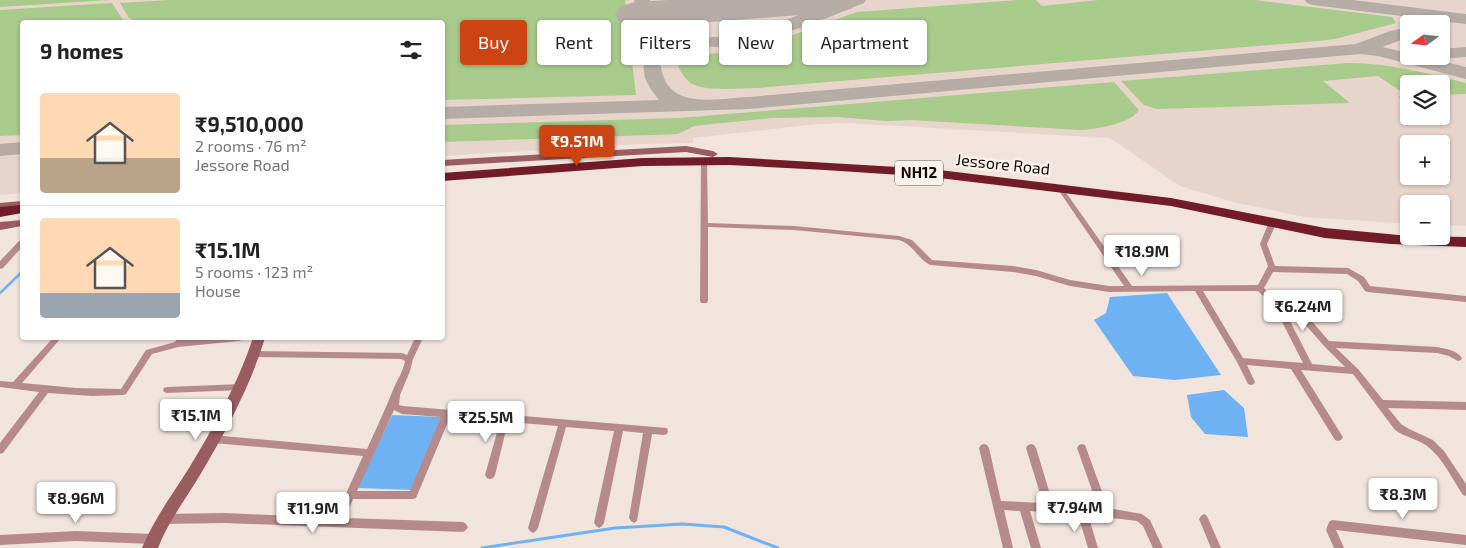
<!DOCTYPE html>
<meta charset="utf-8">
<style>
:root{--surface:#fff;--page:#f6f6f6;--text:#222;--muted:#767676;--line:#e0e0e0;--accent:#cc4412}
body{margin:0;font-family:"Exo 2",sans-serif;background:var(--page);color:var(--text);height:100vh;display:flex;flex-direction:column;font-size:19px;white-space:nowrap}
*{box-sizing:border-box;margin:0}
p{font-size:16px;color:var(--muted)}
.icon{flex:none;width:28px;height:28px;fill:none;stroke:currentColor;stroke-width:2;stroke-linecap:round;stroke-linejoin:round}
.map{position:relative;flex:1;overflow:hidden}
.side{position:absolute;left:20px;top:20px;width:425px;height:320px;display:flex;flex-direction:column;background:var(--surface);border-radius:5px;box-shadow:0 1px 4px #0004}
.side>*{flex:none}
.top-card{position:absolute;left:460px;top:20px;width:475px;height:45px;display:flex;gap:10px}
.needle{width:32px;rotate:255deg}
.buttons{position:absolute;left:1400px;top:15px;display:grid;gap:10px}
.buttons a{display:grid;place-items:center;width:50px;height:50px;border-radius:5px;background:var(--surface);box-shadow:0 1px 4px #0004;font-size:25px}
.price{position:absolute;translate:-50% -42px;padding:0 11px;border-radius:5px;background:#fff;color:#222;font-size:16px;line-height:32px;filter:drop-shadow(0 1px 2px #0008)}
.price::after{content:'';position:absolute;left:50%;top:30px;width:15px;height:11px;margin-left:-8px;background:inherit;clip-path:polygon(0 0,100% 0,50% 100%)}
.price.active{background:var(--accent);color:#fff}
ul{padding:0;list-style:none}
li{display:flex;align-items:center;gap:15px;height:125px;padding:0 20px}
li+li{border-top:1px solid var(--line)}
li span{display:grid;place-items:center;flex:none;width:140px;height:100px;border-radius:5px;color:#555}
li>.icon{margin-inline-start:auto}
span .icon{width:60px;height:60px;fill:#fffc;stroke-width:1}
li b{font-size:21px}
h2{display:flex;justify-content:space-between;align-items:center;height:60px;padding:0 20px;font-size:21px}
.tag{padding:0 18px;border-radius:5px;background:var(--surface);box-shadow:0 1px 4px #0004;font-size:18px;line-height:45px}
.tag.active{background:var(--accent);color:#fff}
.map>svg:first-child{display:block}
</style>
<div class="map">
<svg width="1466" height="548" viewBox="0 0 1466 548">
<rect width="100%" height="100%" fill="#f0e4dd"/>
<path fill="#e7d4ca" fill-rule="evenodd" d="M 0,0 L 1466,0 L 1466,226 L 1441,225 L 1441,204 L 1409,204 L 1409,224 L 1304,217 L 1233,202 L 1180,186 L 1110,138 L 847,123 L 817,124 L 693,138 L 693,143 L 636,144 L 443,156 L 442,22 L 22,22 L 22,193 L 0,195 ZM 1409,24 L 1441,24 L 1441,56 L 1409,56 ZM 1409,84 L 1441,84 L 1441,116 L 1409,116 ZM 1409,144 L 1441,144 L 1441,176 L 1409,176 Z"/>
<path fill="#a8ca8b" d="M 0,0 L 109,0 L 0,7 Z
M 169,0 L 629,0 L 625,1 L 636,95 L 443,100 L 442,22 L 132,22 L 134,20 L 129,18 L 120,3 Z
M 1019,0 L 1036,0 L 1042,6 L 1099,0 L 1254,0 L 1392,17 L 1396,23 L 1335,39 L 1318,41 L 757,88 C 742,88 703,92 691,83 C 682,77 678,66 674,57 L 751,50 L 857,12 Z
M 112,3 L 123,20 L 119,22 L 22,22 L 22,135 L 0,136 L 0,10 Z
M 1348,63 C 1389,63 1427,73 1466,83 L 1466,94 L 1441,95 L 1441,84 L 1409,84 L 1409,99 L 1402,99 L 1398,97 L 1406,95 L 1378,76 L 1323,81 L 1350,103 L 1157,109 L 1144,105 L 1121,81 Z
M 1114,82 L 1139,110 C 1130,124 1096,129 1081,130 L 911,120 L 887,121 L 836,117 L 772,118 L 694,126 L 678,134 L 653,135 L 443,142 L 443,125 L 679,118 Z"/>
<path fill="#6eb2f3" d="M 1167,293 L 1221,375 L 1175,380 L 1133,376 L 1094,320 L 1106,313 L 1110,297 Z
M 1224,390 L 1244,408 L 1248,437 L 1205,434 L 1191,417 L 1187,395 Z
M 392,415 L 442,417 L 413,490 L 357,488 Z"/>
<g fill="none" stroke-linecap="round" stroke-linejoin="round">
<path stroke="#6eb2f3" stroke-width="2.5" d="M 0,293 L 22,272"/>
<path stroke="#6eb2f3" stroke-width="3" d="M 482,548 L 615,528 L 682,524 L 724,527 L 778,548"/>
<path fill="#b6aca6" fill-rule="evenodd" d="M 634,0 L 650,0 L 653,16 C 667,8 706,2 721,5 L 723,9 L 721,13 L 702,17 L 690,24 C 708,63 814,4 843,0 C 850,0 859,0 866,0 L 864,3 C 827,17 691,81 672,23 L 676,18 L 663,25 L 656,32 C 658,48 659,64 664,78 C 676,109 723,98 749,97 L 1356,44 L 1390,31 L 1409,27 L 1409,37 L 1382,47 L 1409,53 L 1409,56 L 1421,56 L 1466,67 L 1466,79 L 1378,56 L 1360,54 L 749,109 L 442,119 L 442,107 L 659,100 L 650,88 L 645,78 Z
M 1305,0 L 1353,0 L 1466,14 L 1466,24 L 1313,5 L 1307,3 Z
M 1466,47 L 1466,57 L 1441,59 L 1434,56 L 1441,56 L 1441,49 Z
M 22,142 L 22,154 L 0,156 L 0,144 Z"/>
<path fill="#b6aca6" fill-rule="evenodd" d="M 668,0 L 857,0 L 851,9 L 837,12 L 636,28 L 621,24 L 615,15 L 621,6 L 636,2 Z"/>
<path fill="#b68a8b" fill-rule="evenodd" d="M 704,160 L 707,162 L 708,223 L 794,226 L 899,236 L 912,240 L 932,260 L 1013,266 L 1036,270 L 1070,280 L 1109,286 L 1124,286 L 1057,188 L 1060,186 L 1062,187 L 1132,286 L 1258,285 L 1268,266 L 1260,244 L 1268,224 L 1272,222 L 1276,224 L 1267,244 L 1275,266 L 1348,268 L 1364,277 L 1370,286 L 1466,296 L 1466,302 L 1368,292 L 1365,291 L 1358,281 L 1347,274 L 1273,272 L 1264,288 L 1279,303 L 1309,318 L 1329,341 L 1437,347 C 1447,349 1456,350 1462,358 L 1461,360 L 1458,361 L 1449,356 L 1437,353 L 1336,348 L 1358,369 L 1383,400 L 1466,402 L 1466,410 L 1388,408 L 1401,424 L 1409,429 L 1433,440 L 1444,451 L 1466,484 L 1466,496 L 1463,495 C 1452,479 1443,458 1427,446 C 1417,439 1405,437 1395,430 L 1353,374 L 1301,370 L 1341,434 L 1343,437 L 1341,440 L 1338,441 L 1335,440 L 1291,369 L 1247,365 L 1255,382 L 1254,384 L 1251,385 L 1248,384 L 1237,362 L 1195,291 L 1109,292 L 1070,286 L 1036,276 L 1013,272 L 930,265 C 917,258 914,245 899,240 L 794,230 L 708,227 L 708,301 L 707,303 L 701,303 L 700,301 L 701,162 ZM 1203,291 L 1258,291 L 1275,308 L 1303,363 L 1243,358 ZM 1286,313 L 1303,322 L 1324,346 L 1345,367 L 1312,364 Z
M 19,241 L 22,241 L 22,247 L 3,268 L 0,269 L 0,261 Z
M 53,338 L 61,338 L 22,383 L 76,388 L 121,389 L 146,350 L 175,342 L 177,338 L 185,338 L 184,340 L 212,338 L 243,338 L 242,340 L 239,341 L 178,347 L 152,354 L 126,394 L 123,395 L 92,396 L 48,393 L 3,453 L 0,454 L 0,443 L 39,392 L 0,387 L 0,381 L 13,382 Z
M 415,338 L 423,338 L 413,359 L 410,371 L 400,395 L 399,405 L 403,406 L 667,428 L 668,431 L 667,434 L 664,435 L 652,434 L 637,521 L 634,523 L 631,521 L 629,518 L 643,433 L 623,431 L 604,523 L 602,526 L 599,528 L 596,526 L 594,523 L 614,431 L 566,427 L 538,528 L 536,531 L 533,533 L 530,531 L 528,528 L 558,426 L 508,422 L 495,475 L 493,478 L 490,479 L 487,478 L 485,475 L 500,422 L 450,417 L 416,498 L 413,499 L 353,499 L 345,518 L 463,522 L 466,524 L 468,527 L 466,530 L 463,532 L 225,523 L 163,524 L 160,522 L 158,519 L 160,516 L 163,514 L 225,513 L 335,518 L 363,456 L 213,443 L 210,442 L 208,439 L 210,436 L 213,435 L 367,449 C 376,429 385,410 393,390 C 397,380 403,372 405,361 L 401,359 L 254,357 L 251,356 L 250,354 L 251,352 L 254,351 L 402,353 L 407,355 ZM 394,410 L 402,414 L 441,417 L 410,491 L 357,491 Z
M 241,384 L 244,385 L 245,387 L 244,389 L 241,390 L 167,393 L 164,392 L 163,390 L 164,388 L 167,387 Z
M 984,444 L 987,445 L 989,448 L 1001,501 L 1043,503 L 1026,448 L 1028,445 L 1031,444 L 1034,445 L 1036,448 L 1053,504 L 1098,507 L 1077,448 L 1079,445 L 1082,444 L 1085,445 L 1108,508 L 1142,514 L 1150,520 L 1163,548 L 1153,548 L 1143,526 L 1137,521 L 1088,515 L 1098,548 L 1088,548 L 1078,515 L 1030,511 L 1041,548 L 1031,548 L 1020,511 L 1004,510 L 1013,548 L 1003,548 L 979,448 L 981,445 Z
M 1204,514 L 1207,516 L 1221,548 L 1211,548 L 1199,519 L 1201,516 Z
M 1332,520 L 1466,535 L 1466,545 L 1336,530 L 1344,548 L 1334,548 L 1326,530 L 1329,522 Z
M 76,531 L 153,534 L 157,536 L 158,539 L 157,542 L 153,544 L 76,541 L 0,545 L 0,535 Z"/>
<path fill="#9a5d5f" fill-rule="evenodd" d="M 686,146 L 713,151 L 718,154 L 713,157 L 686,152 L 442,166 L 442,160 Z
M 22,201 L 22,207 L 0,209 L 0,203 Z
M 22,220 L 22,226 L 0,230 L 0,222 Z
M 253,338 L 265,338 C 250,387 226,431 200,475 C 185,500 168,522 158,548 L 142,548 C 154,519 172,495 189,468 C 214,427 237,385 253,338 Z"/>
<path fill="#711c27" fill-rule="evenodd" d="M 729,157 L 931,169 L 1171,198 L 1325,228 L 1409,236 L 1466,237 L 1466,247 L 1391,244 L 1325,238 L 1171,206 L 931,177 L 825,170 L 729,165 L 643,166 L 442,181 L 442,173 L 643,158 Z
M 22,205 L 22,213 L 0,217 L 0,207 Z"/>
</g>
<g text-anchor="middle" stroke-width="5" stroke-linejoin="round" paint-order="stroke">
<rect fill="#fdf1eb" stroke="#58514e" stroke-width="1" x="895" y="160.5" width="48" height="25" rx="4"/>
<g font-size="15" font-weight="bold" fill="#110d0b">
<text x="919" y="178">NH12</text>
</g>
<g font-size="16" fill="#110d0b" stroke="#fdf1eb">
<text transform="translate(1003 164) rotate(6)" y="6">Jessore Road</text>
</g>
</g>
</svg>
<div class="buttons">
<a><svg class="needle" viewBox="-14 -14 28 28"><path d="M0-13l5 13h-10z" fill="#e53935"/><path d="M0 13l5-13h-10z" fill="#767676"/></svg></a>
<a><svg class="icon" aria-label="layers" viewBox="0 0 24 24"><path d="M12 4l9 5-9 5-9-5zM3 14l9 5 9-5"/></svg></a>
<a>+</a>
<a>−</a>
</div>
<b class="price active" style="left:577px;top:167px">₹9.51M</b>
<b class="price" style="left:1142px;top:277px">₹18.9M</b>
<b class="price" style="left:1303px;top:332px">₹6.24M</b>
<b class="price" style="left:196px;top:441px">₹15.1M</b>
<b class="price" style="left:486px;top:443px">₹25.5M</b>
<b class="price" style="left:1403px;top:520px">₹8.3M</b>
<b class="price" style="left:76px;top:524px">₹8.96M</b>
<b class="price" style="left:1075px;top:533px">₹7.94M</b>
<b class="price" style="left:313px;top:534px">₹11.9M</b>
<div class="top-card">
<a class="tag active">Buy</a>
<a class="tag">Rent</a>
<a class="tag">Filters</a>
<a class="tag">New</a>
<a class="tag">Apartment</a>
</div>
<section class="side">
<h2>9 homes<svg class="icon" aria-label="filters" viewBox="0 0 24 24"><path d="M4 7h16M4 17h16"/><circle cx="9" cy="7" r="2"/><circle cx="15" cy="17" r="2"/></svg></h2>
<ul>
<li><span style="background:linear-gradient(#ffd9b3 65%,#b9a48a 0)"><svg class="icon" aria-label="home" viewBox="0 0 24 24"><path d="M3 11l9-7 9 7M6 9v11h12V9"/></svg></span><div><b>₹9,510,000</b><p>2 rooms · 76 m²</p><p>Jessore Road</p></div></li>
<li><span style="background:linear-gradient(#ffd9b3 75%,#9aa5b1 0)"><svg class="icon" aria-label="home" viewBox="0 0 24 24"><path d="M3 11l9-7 9 7M6 9v11h12V9"/></svg></span><div><b>₹15.1M</b><p>5 rooms · 123 m²</p><p>House</p></div></li>
</ul>
</section>
</div>
